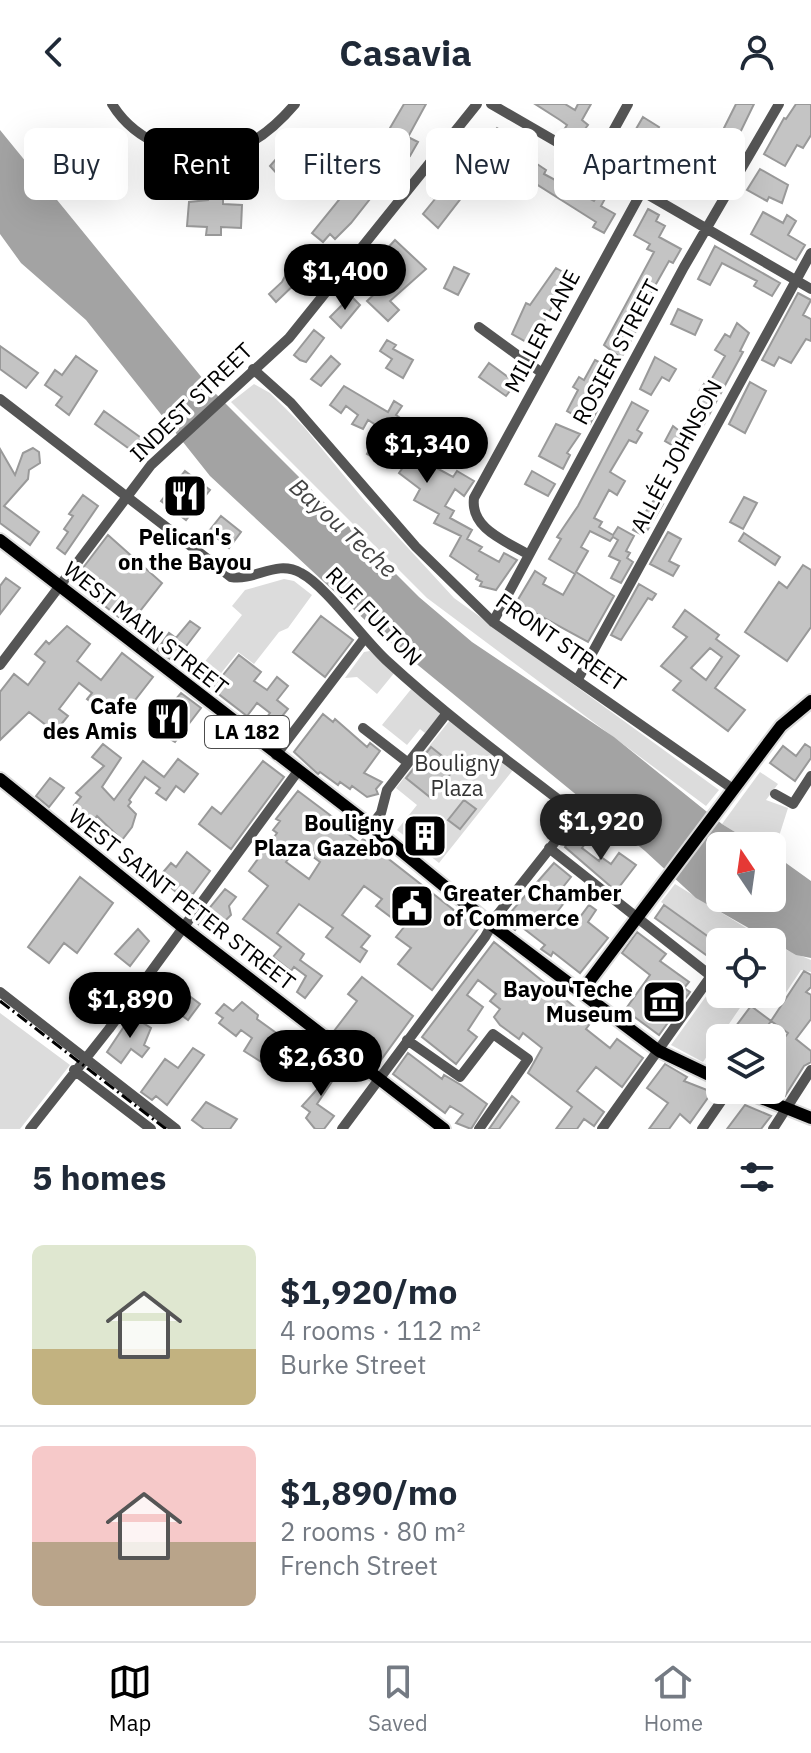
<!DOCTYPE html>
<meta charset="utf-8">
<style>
:root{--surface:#fff;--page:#f2f2f3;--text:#1f2937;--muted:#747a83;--line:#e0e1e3;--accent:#000}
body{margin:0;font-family:"IBM Plex Sans",sans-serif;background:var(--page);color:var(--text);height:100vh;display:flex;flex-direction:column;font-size:30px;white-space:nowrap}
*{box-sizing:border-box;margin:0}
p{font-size:26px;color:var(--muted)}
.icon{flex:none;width:44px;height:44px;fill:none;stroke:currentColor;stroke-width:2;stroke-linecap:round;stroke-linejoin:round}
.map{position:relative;height:1025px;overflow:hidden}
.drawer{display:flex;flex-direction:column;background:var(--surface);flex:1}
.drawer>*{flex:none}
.banner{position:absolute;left:24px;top:24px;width:764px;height:72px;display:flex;gap:16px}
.needle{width:52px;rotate:347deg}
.tools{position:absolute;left:706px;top:728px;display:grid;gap:16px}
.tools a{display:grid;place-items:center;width:80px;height:80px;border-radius:12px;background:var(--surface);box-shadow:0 8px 32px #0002;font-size:40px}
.price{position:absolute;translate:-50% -68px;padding:0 18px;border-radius:28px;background:var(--accent);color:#fff;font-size:26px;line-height:52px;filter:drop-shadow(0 2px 4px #0008)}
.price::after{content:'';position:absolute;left:50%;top:48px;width:24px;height:18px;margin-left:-12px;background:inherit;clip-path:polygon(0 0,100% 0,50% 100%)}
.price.selected{background:#222;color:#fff}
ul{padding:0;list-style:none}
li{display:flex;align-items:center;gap:24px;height:200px;padding:0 32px}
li+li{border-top:2px solid var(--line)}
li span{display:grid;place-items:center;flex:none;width:224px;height:160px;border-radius:12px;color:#555}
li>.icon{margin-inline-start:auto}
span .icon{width:96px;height:96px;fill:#fffc;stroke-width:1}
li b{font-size:34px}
h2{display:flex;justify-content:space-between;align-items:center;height:96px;padding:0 32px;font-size:34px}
.pill{padding:0 28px;border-radius:12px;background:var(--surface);box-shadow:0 8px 32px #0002;font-size:28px;line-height:72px}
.pill.selected{background:var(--accent);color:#fff}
header{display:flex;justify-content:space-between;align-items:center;height:104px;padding:0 32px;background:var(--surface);font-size:36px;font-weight:700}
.dock{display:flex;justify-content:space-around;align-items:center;height:112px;border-top:2px solid var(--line);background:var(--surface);font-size:22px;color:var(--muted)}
.dock a{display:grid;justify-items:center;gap:4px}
.dock .selected{color:var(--accent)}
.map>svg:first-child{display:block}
</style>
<header><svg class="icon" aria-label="back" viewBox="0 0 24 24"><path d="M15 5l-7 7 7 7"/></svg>Casavia<svg class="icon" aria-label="person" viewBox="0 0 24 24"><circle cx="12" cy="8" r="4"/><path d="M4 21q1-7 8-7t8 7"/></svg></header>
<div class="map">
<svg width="811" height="1025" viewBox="0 0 811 1025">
<rect width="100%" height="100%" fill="#fff"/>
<path fill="#dcdcdc" d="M 254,280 L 270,289 L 304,323 L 364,396 L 454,494 L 719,686 L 706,702 L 427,494 L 231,298 Z
M 284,475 L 294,477 L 312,491 L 288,524 L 279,528 L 254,560 L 238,548 L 210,583 L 195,570 L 242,511 L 232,502 L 245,486 Z
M 370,547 L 395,568 L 377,590 L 357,573 L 345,574 L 364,548 Z
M 412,584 L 442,608 L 425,629 L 420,625 L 407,641 L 382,621 Z
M 450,616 L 513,666 L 439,759 L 397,726 L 417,701 L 396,684 Z
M 760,668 L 778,680 L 766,696 L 788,704 L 775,745 L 758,742 L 722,720 Z
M 675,780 L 769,838 L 720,840 L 661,798 Z
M 772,840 L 811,856 L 811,868 L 801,866 L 783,893 L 772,884 Z
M 717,877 L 720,890 L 733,890 L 744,898 L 703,958 L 671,941 Z
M 0,909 L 70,961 L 20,1025 L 0,1025 Z"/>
<path fill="#a3a3a3" d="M 0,26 L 212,286 L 419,493 L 472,538 L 614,633 L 722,720 L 758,742 L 720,742 L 720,794 L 772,794 L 772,749 L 811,777 L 811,854 L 796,851 L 696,794 L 645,747 L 380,530 L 210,372 L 86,216 L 21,159 L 0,130 Z"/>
<path fill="#c4c4c4" stroke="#999" stroke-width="2" fill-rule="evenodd" d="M 404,0 L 426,0 L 408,33 L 418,38 L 410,52 L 406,50 L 393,73 L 389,71 L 351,119 L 335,135 L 330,130 L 323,138 L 312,129 L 343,91 L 338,87 L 351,71 L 356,75 L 369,65 L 373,69 L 383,52 L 364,42 L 371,30 L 383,36 Z
M 535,0 L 565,0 L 575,6 L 578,0 L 591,0 L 582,16 L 588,21 L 578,34 L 564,26 L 567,21 L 560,16 Z
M 736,0 L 754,0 L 736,37 L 743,40 L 738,50 L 715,42 Z
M 796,0 L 811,0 L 811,31 L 803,44 L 797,41 L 785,62 L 764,50 L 784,14 L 786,15 Z
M 643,13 L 659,23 L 653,33 L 667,41 L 664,46 L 671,50 L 661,68 L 644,58 L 639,64 L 625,56 L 640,28 L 636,25 Z
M 497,24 L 527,42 L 512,61 L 497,48 L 478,71 L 483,75 L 470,91 L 466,88 L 438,124 L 423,110 L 435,95 L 432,93 L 438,86 L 442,90 L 458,62 L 466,62 Z
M 284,46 L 304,63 L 295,74 L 303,81 L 295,90 L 270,62 Z
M 537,60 L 546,66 L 544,70 L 594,97 L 600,87 L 607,91 L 601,102 L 615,110 L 604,129 L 593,123 L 596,118 L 528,75 L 521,86 L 512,80 L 523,62 L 529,66 Z
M 760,65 L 788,81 L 782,99 L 769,93 L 767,97 L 747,86 Z
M 209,92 L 223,93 L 223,100 L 242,101 L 241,124 L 221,123 L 221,131 L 206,131 L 207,123 L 187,122 L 189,98 L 208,96 Z
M 648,105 L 659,111 L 656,117 L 665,122 L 659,133 L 681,145 L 673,159 L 669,157 L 647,196 L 652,199 L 621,254 L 604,241 L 654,148 L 647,145 L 650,140 L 634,131 Z
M 763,108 L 783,119 L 787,111 L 796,117 L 788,131 L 805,141 L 796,156 L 751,130 Z
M 395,136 L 426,165 L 390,197 L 399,206 L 388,217 L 367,197 L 383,182 L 374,174 L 380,168 L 372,161 Z
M 715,142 L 780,179 L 772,192 L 754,182 L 757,177 L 722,159 L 710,181 L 698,175 Z
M 307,148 L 316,156 L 309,164 L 318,172 L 309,182 L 300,175 L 276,198 L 269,190 L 282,178 L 295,153 L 299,156 Z
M 454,163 L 469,170 L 458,191 L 444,184 Z
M 556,164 L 577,176 L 560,200 L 555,197 L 538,229 L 543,231 L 538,240 L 532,236 L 530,240 L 512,230 L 526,199 L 530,201 Z
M 798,189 L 811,196 L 803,211 L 811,215 L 811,237 L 806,235 L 791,259 L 779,253 L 774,262 L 762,256 Z
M 351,192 L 360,201 L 341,224 L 330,213 Z
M 678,205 L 702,216 L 695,231 L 671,220 Z
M 737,219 L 749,229 L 740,247 L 743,248 L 703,322 L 689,314 L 704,288 L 700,286 L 708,274 L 711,276 L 725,252 L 715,246 L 725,230 L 730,233 Z
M 314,226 L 324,234 L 306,258 L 300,256 L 294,251 Z
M 387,236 L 396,241 L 393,245 L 413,256 L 403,274 L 386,264 L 392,255 L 380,247 Z
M 0,242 L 38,269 L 26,284 L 0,265 Z
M 76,252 L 97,267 L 69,311 L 56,301 L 62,293 L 45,281 L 55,266 L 62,271 Z
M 331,252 L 340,260 L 321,282 L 311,275 Z
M 655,253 L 676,265 L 669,277 L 662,273 L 651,291 L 640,285 Z
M 595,256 L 612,265 L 604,278 L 598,275 L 584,300 L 597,307 L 590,320 L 567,307 L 578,286 L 573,283 L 579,273 L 584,276 Z
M 489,259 L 516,279 L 506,292 L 479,273 Z
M 750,278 L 766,287 L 745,329 L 729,320 Z
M 344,282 L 388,308 L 394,297 L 402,302 L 396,311 L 403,316 L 393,335 L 432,365 L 433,362 L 453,373 L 457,367 L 474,377 L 464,392 L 455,385 L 445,402 L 454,407 L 450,414 L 472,426 L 467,435 L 482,443 L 479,447 L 499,458 L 504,449 L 517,456 L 496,486 L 480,482 L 482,478 L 476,475 L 478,471 L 450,452 L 461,432 L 434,419 L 439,410 L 414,396 L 420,385 L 399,369 L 406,359 L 387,344 L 379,357 L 367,350 L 382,325 L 368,316 L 363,325 L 352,320 L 358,311 L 346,302 L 341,309 L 330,301 Z
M 632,298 L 648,307 L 637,326 L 642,329 L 636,339 L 629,336 L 610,368 L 625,377 L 617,391 L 609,386 L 594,414 L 602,418 L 599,423 L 613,431 L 618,423 L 634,432 L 626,447 L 630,449 L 627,454 L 633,458 L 621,479 L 611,474 L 620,457 L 609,452 L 618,436 L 613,433 L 610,437 L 590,427 L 581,443 L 588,447 L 576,468 L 614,492 L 588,538 L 526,504 L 520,515 L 510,509 L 535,467 L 546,474 L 543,480 L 563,491 L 575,470 L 549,455 L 561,435 L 557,433 L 578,402 Z
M 104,307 L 151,341 L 142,354 L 95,320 Z
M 556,320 L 580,330 L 567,349 L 570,351 L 563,365 L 539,352 Z
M 673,322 L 691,336 L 684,348 L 665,337 Z
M 33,344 L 39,348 L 40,359 L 29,366 L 28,375 L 4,402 L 39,428 L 30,441 L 0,419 L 0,345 L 15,371 L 23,349 Z
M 185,367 L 210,386 L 186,416 L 161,397 Z
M 532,367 L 555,380 L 548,392 L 525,380 Z
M 83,391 L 98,402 L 65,450 L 57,444 L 68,428 L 64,425 L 73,412 L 69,410 Z
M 744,393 L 757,399 L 743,425 L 730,418 Z
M 654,396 L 663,400 L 644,432 L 633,426 Z
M 221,412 L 241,428 L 229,444 L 209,427 Z
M 668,428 L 681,435 L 669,457 L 679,462 L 673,472 L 650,460 Z
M 744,429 L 780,453 L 775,461 L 739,437 Z
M 108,431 L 162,479 L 129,521 L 73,477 Z
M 803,461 L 811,466 L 811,523 L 787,557 L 745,528 L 779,478 L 787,484 Z
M 6,474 L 20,484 L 0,510 L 0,482 Z
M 639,480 L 656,490 L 652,496 L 648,494 L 621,536 L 611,531 Z
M 685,506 L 719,531 L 716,535 L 739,552 L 715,584 L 745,606 L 728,627 L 673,586 L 681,577 L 661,562 L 687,533 L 673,523 ZM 710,544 L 722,553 L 706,576 L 691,564 Z
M 321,512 L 353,536 L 325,573 L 293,548 Z
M 190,517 L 200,524 L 174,558 L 157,546 L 169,529 L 176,534 Z
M 67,522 L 90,540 L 77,557 L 101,576 L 122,549 L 153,573 L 125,609 L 115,601 L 108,611 L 87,595 L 92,589 L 79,579 L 59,605 L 68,612 L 55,628 L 29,608 L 0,636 L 0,588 L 14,570 L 28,581 L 45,558 L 35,550 L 46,537 L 49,540 Z
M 239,551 L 261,568 L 254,577 L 267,586 L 277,573 L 288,582 L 277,596 L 288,605 L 271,626 L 262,619 L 270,609 L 257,599 L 247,612 L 212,585 Z
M 181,589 L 201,604 L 175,638 L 151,624 Z
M 323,610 L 333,618 L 335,615 L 367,643 L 370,639 L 380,647 L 364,669 L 382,678 L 376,685 L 378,690 L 367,693 L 352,682 L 350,685 L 340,678 L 338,681 L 320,668 L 318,670 L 294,648 Z
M 103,640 L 121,654 L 102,683 L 114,696 L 143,657 L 164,673 L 178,655 L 198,670 L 184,688 L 176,682 L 166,696 L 156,689 L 160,684 L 145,673 L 129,696 L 131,698 L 128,702 L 136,710 L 132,723 L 122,736 L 97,712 L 94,716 L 74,701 L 81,693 L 76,689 L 104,662 L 92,653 Z
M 805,640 L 811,644 L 811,654 L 795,677 L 770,659 L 783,642 L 796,652 Z
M 431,643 L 456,663 L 431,694 L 406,674 Z
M 263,657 L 284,673 L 231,745 L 199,720 L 212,703 L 221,710 Z
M 50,674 L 64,684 L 49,703 L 36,692 Z
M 298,687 L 346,723 L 343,726 L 360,739 L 363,735 L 478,825 L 432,886 L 398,860 L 411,844 L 396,833 L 404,823 L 376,802 L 382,795 L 364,782 L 342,811 L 370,832 L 361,843 L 367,847 L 360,858 L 326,833 L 333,824 L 299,800 L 277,829 L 304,850 L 300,856 L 322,872 L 305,894 L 297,888 L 306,872 L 294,863 L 291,867 L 273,853 L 281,843 L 243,815 L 268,782 L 249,767 L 277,729 L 273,726 L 280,717 L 276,715 ZM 298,742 L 320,758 L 309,775 L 286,758 Z
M 464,696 L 476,705 L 460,725 L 448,716 Z
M 580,724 L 591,732 L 582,744 L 599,757 L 601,753 L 611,760 L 619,749 L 636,761 L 616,787 L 565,743 Z
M 187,748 L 210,767 L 187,798 L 159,773 L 171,759 L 176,763 Z
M 554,759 L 571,773 L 555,793 L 564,799 L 557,808 L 574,821 L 589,801 L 596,806 L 588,818 L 608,834 L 580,869 L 553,848 L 551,852 L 541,845 L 545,841 L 519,821 L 515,826 L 503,817 Z
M 80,773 L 113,799 L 77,849 L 64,839 L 49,859 L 28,843 Z
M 225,785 L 236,793 L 229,802 L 231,811 L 212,830 L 197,819 Z
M 664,801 L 720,841 L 720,861 L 655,814 Z
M 138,825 L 149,837 L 130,862 L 115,850 Z
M 637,828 L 666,850 L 660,857 L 689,878 L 684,884 L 690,888 L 659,931 L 625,906 L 650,871 L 622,849 Z
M 494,838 L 592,917 L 586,925 L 610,944 L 617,935 L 643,954 L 622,983 L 596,963 L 577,987 L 604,1008 L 594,1022 L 584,1015 L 577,1025 L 556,1025 L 572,1003 L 528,969 L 542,944 L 523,929 L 519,935 L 500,921 L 494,913 L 500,905 L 490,897 L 496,890 L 478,876 L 467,891 L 483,903 L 468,926 L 477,933 L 456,960 L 422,933 Z
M 804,867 L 811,871 L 811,883 L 806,888 L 811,891 L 811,915 L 796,935 L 811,947 L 811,958 L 804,962 L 785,992 L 772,987 L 772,951 L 788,929 L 771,917 Z
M 160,870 L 200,900 L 188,916 L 160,895 L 164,890 L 152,881 Z
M 362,873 L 413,912 L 378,960 L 334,927 L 357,897 L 348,890 Z
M 242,898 L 258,911 L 257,915 L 293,941 L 277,968 L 244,947 L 252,934 L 241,926 L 236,932 L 219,919 L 223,914 L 216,909 L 224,900 L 233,907 Z
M 751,902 L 771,917 L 759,934 L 727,934 Z
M 135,914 L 151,924 L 144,941 L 149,944 L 142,953 L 131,945 L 121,959 L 107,948 L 129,915 Z
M 193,944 L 204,951 L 167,1001 L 156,992 L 152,996 L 141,988 L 165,955 L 178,964 Z
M 408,949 L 442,975 L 444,971 L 461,981 L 487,1000 L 471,1025 L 456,1019 L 463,1010 L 450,1002 L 445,1009 L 393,970 Z
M 330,956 L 341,964 L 317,1000 L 334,1012 L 324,1025 L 315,1025 L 306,1014 L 310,1008 L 302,1002 L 322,980 L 316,976 Z
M 665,960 L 687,973 L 684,977 L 712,988 L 690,1019 L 680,1010 L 669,1025 L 649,1025 L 668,999 L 647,984 Z
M 512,992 L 519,998 L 499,1025 L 489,1025 Z
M 206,998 L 237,1015 L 230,1025 L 204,1025 L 192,1016 Z
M 745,1001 L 771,1012 L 761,1025 L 727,1025 Z"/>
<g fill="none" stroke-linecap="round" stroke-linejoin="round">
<g stroke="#dbdbdb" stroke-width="16">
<path id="major" d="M 0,436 L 371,722 L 493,822 L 659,947 L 720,976
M 0,675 L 184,824 L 444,1025
M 582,887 L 781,622 L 811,597
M 741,986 L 811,1014"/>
</g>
<path stroke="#555" stroke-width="10" d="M 112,0 C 135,38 187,59 231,47 C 257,39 278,20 295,0
M 491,0 L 811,185
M 595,60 L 628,0
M 479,223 L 542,269
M 253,265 L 291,299 L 416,443 L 493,518 L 733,685
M 0,295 L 231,473 C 256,477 276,455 301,469 C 326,482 363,535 386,556 C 451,616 523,668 592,721
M 529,451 C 506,437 470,425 474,394 L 642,87
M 493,518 L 684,163 L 779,0
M 0,561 L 151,361 L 289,234 L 477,0
M 578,575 L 811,149
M 363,624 L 407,658
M 276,651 L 364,535
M 775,690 L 793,700 L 811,672
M 371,722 L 381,709 L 387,686 L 447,609
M 549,744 L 711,872 L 602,1025
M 0,888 L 176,1025
M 407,936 L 460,973 L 493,930 L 528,955 L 479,1025
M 74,966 L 151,1025
M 30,1025 L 109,925 L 298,667
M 342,1025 L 485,833 L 498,810 L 577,710
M 702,1025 L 729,986
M 773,1025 L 811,966"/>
<use href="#major" stroke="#000" stroke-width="12"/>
<path stroke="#000" stroke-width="3" stroke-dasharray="12 4 2 4" stroke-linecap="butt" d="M 0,897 L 166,1025"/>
</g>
<defs>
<g id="restaurant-square" transform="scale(2.3)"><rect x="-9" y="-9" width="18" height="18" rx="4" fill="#000" stroke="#fff"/><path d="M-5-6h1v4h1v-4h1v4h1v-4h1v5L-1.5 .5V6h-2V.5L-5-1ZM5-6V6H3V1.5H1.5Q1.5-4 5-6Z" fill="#fff"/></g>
<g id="building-square" transform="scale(2.3)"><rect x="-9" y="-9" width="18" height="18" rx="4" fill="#000" stroke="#fff"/><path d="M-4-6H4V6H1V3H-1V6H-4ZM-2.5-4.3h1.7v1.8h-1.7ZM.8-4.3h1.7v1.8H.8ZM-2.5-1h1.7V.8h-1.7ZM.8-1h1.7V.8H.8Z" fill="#fff"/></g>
<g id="civic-square" transform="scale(2.3)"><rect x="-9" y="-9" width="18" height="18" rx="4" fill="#000" stroke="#fff"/><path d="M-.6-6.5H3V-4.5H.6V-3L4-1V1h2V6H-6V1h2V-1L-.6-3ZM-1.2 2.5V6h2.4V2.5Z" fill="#fff"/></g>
<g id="museum-square" transform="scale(2.3)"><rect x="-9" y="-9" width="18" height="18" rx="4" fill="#000" stroke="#fff"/><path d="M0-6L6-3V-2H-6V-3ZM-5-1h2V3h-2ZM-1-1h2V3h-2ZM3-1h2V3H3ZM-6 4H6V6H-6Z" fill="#fff"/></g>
</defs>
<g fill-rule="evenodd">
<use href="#restaurant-square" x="185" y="392"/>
<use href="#restaurant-square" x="168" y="615"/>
<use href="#building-square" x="425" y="732"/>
<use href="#civic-square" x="412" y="802"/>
<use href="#museum-square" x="664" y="898"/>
</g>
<g text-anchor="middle" stroke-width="7" stroke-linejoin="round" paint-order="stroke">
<rect fill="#fff" stroke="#4c4c4c" stroke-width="2" x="205" y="612" width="84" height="32" rx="6"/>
<g font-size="20" font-weight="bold" fill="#000">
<text x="247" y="635">LA 182</text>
</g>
<g font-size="22" fill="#000" stroke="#fff">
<text transform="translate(542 227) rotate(-62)" y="8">MILLER LANE</text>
<text transform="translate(616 248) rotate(-62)" y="8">ROSIER STREET</text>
<text transform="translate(191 298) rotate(-44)" y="8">INDEST STREET</text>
<text transform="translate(676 352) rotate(-62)" y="8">ALLÉE JOHNSON</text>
<text transform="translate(374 512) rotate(46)" y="8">RUE FULTON</text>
<text transform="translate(146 524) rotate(38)" y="8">WEST MAIN STREET</text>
<text transform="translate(561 538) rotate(35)" y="8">FRONT STREET</text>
<text transform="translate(182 795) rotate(38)" y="8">WEST SAINT PETER STREET</text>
</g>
<g font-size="22" font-weight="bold" fill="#000" stroke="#fff" text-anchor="end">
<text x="185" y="441" text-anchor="middle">Pelican's<tspan x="185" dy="25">on the Bayou</tspan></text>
<text x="137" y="610">Cafe<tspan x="137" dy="25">des Amis</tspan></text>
<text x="394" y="727">Bouligny<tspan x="394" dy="25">Plaza Gazebo</tspan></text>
<text x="443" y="797" text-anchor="start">Greater Chamber<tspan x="443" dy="25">of Commerce</tspan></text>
<text x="633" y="893">Bayou Teche<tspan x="633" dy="25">Museum</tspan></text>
</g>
<g font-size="22" fill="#333" stroke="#fff">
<text x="457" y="667">Bouligny<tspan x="457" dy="25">Plaza</tspan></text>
</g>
<g font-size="24" font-style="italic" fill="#444" stroke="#fff">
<text transform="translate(343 424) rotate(42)" y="8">Bayou Teche</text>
</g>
</g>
</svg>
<div class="tools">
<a><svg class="needle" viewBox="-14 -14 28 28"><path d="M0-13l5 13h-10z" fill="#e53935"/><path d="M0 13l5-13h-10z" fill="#747a83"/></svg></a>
<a><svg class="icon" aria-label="locate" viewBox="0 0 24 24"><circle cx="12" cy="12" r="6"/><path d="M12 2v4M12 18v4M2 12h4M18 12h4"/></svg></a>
<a><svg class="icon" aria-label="layers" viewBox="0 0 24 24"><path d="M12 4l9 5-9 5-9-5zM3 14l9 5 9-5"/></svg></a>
</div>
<b class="price" style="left:345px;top:208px">$1,400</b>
<b class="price" style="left:427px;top:381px">$1,340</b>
<b class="price selected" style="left:601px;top:758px">$1,920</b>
<b class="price" style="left:130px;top:936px">$1,890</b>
<b class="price" style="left:321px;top:994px">$2,630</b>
<div class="banner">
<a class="pill">Buy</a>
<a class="pill selected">Rent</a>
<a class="pill">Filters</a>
<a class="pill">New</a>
<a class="pill">Apartment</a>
</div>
</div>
<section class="drawer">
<h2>5 homes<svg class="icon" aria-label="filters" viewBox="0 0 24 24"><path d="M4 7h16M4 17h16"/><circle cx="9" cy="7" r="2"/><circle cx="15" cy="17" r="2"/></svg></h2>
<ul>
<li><span style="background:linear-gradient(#dfe7d0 65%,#c2b280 0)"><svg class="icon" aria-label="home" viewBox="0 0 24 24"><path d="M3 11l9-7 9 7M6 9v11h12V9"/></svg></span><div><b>$1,920/mo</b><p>4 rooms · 112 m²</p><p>Burke Street</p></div></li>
<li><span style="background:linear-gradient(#f6c9c9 60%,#b9a48a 0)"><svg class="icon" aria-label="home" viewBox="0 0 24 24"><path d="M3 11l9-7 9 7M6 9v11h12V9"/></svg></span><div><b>$1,890/mo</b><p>2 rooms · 80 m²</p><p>French Street</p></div></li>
</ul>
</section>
<nav class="dock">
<a class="selected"><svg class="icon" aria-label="map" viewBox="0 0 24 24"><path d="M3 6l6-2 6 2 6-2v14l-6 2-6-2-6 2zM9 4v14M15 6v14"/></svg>Map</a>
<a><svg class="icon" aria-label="saved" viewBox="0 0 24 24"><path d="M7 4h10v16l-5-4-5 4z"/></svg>Saved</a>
<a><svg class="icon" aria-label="home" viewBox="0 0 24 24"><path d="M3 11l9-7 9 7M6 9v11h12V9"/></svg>Home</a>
</nav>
